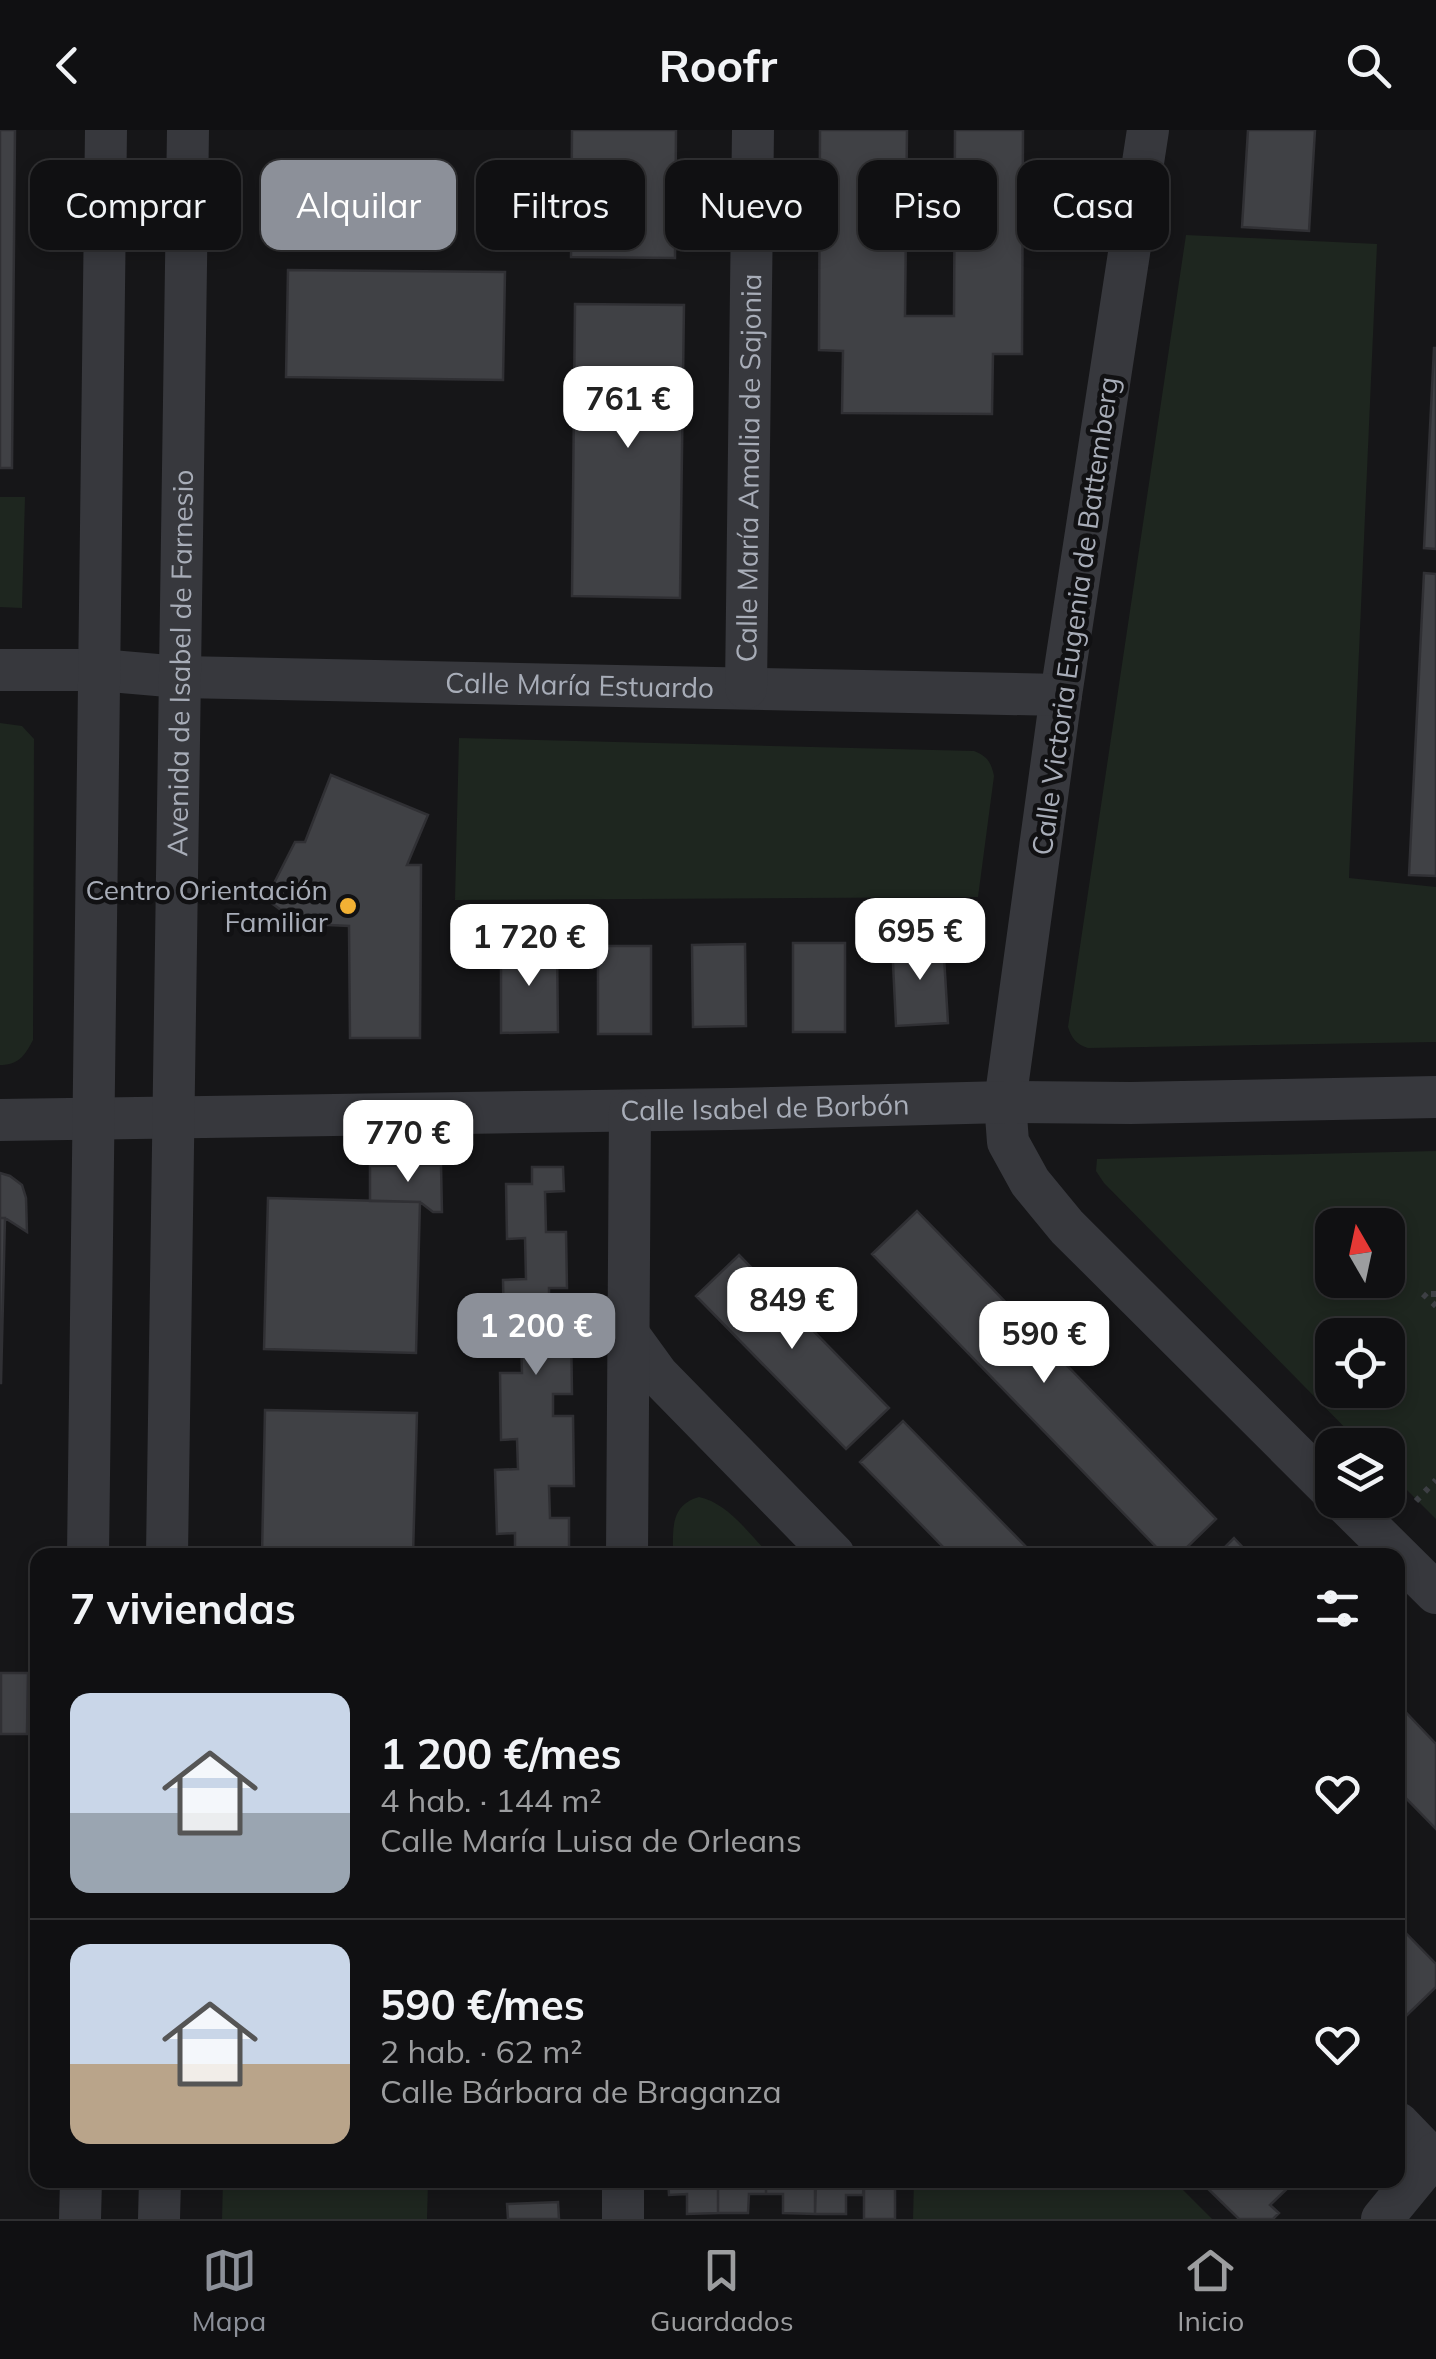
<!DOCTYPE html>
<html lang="es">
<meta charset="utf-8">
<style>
:root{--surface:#101012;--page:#1e1e20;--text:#f1f3f6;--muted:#9c9d9f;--line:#303032;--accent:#8c9099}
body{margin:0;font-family:Mulish,sans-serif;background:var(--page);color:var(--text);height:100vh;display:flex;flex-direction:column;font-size:38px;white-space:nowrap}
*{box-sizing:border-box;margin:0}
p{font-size:32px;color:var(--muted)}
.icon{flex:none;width:55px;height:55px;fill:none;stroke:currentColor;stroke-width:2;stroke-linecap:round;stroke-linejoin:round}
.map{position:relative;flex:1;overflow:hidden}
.sheet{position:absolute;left:30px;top:1418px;width:1375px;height:640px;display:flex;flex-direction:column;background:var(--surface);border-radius:20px;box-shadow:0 5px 15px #0003,0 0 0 2px var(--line)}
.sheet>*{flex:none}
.guide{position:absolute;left:30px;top:30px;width:1378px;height:90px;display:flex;gap:20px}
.needle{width:65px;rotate:351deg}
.fabs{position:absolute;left:1315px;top:1078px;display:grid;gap:20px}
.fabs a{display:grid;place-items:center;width:90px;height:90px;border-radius:20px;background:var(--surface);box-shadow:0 5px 15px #0003,0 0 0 2px var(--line);font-size:50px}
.price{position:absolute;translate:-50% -85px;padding:0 22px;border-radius:20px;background:#fff;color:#222;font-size:32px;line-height:65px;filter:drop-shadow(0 2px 5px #0008)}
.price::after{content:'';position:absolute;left:50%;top:60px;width:30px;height:22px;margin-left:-15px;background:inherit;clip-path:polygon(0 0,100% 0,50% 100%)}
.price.active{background:var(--accent);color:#fff}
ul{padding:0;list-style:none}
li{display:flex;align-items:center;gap:30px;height:250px;padding:0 40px}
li+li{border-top:2px solid var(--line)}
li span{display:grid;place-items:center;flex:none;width:280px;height:200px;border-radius:20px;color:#555}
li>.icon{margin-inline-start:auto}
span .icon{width:120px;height:120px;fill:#fffc;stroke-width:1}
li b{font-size:42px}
h2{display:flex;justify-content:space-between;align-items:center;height:120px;padding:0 40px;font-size:42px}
.tag{padding:0 35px;border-radius:20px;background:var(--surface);box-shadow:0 5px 15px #0003,0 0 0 2px var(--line);font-size:35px;line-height:90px}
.tag.active{background:var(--accent);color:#fff}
header{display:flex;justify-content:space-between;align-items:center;height:130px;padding:0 40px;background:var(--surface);font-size:45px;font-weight:700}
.menu{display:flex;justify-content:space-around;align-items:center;height:140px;border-top:2px solid var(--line);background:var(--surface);font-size:28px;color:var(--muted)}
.menu a{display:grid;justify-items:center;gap:5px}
.menu .active{color:var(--accent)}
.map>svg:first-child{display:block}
</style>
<header><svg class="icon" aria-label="back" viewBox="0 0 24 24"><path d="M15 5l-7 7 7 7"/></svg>Roofr<svg class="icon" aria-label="search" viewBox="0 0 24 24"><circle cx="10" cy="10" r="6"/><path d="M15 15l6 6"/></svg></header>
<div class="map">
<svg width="1436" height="2089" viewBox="0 0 1436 2089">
<rect width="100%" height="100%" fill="#161618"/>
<path fill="#1e261f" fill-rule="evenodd" d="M 1186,105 L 1377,114 L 1349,748 L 1436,757 L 1436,912 L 1088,918 C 1076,914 1072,909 1068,897 Z
M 0,367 L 25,367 L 22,478 L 0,477 Z
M 0,593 L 22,596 L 34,609 L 33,910 C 25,925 19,935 0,935 Z
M 459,608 L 974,621 C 987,626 991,632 994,646 L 978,767 L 455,770 Z
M 1436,1021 L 1436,1389 L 1388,1341 L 1388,1315 L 1362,1315 L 1104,1053 L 1096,1041 L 1097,1029 ZM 1388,1095 L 1388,1150 L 1332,1150 L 1332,1095 ZM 1332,1205 L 1388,1205 L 1388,1260 L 1332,1260 Z
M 699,1367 C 728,1373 749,1404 770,1425 L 673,1425 C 673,1400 670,1375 699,1367 Z
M 223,2050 L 428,2052 L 427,2089 L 222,2089 Z
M 914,2050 L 1173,2050 L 1212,2089 L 913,2089 Z"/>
<path fill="#2c353c" d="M 287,28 L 379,28 L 380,65 L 357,65 L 356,90 L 287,90 Z"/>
<path fill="#404145" stroke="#303034" stroke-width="2.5" d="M 0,0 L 15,0 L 12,338 L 0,338 Z
M 572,0 L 676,0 L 675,128 L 571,127 Z
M 820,0 L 907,0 L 905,186 L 954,186 L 955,0 L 1023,0 L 1022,224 L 993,224 L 992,284 L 842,283 L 843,221 L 819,220 Z
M 1248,0 L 1315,0 L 1309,101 L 1242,97 Z
M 288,140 L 505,142 L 503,250 L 286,247 Z
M 575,174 L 684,175 L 680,468 L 572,466 Z
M 1434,218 L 1436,218 L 1436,419 L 1424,418 Z
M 1424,443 L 1436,444 L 1436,746 L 1409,745 Z
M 331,645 L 428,685 L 407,735 L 421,735 L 420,908 L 350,908 L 349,796 L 286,793 L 285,783 L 266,769 L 295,712 L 305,712 Z
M 943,810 L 948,893 L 896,896 L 892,812 Z
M 793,813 L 845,813 L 845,902 L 793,902 Z
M 745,814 L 746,896 L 693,897 L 692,815 Z
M 501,816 L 557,816 L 558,902 L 501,903 Z
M 598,816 L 651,816 L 651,904 L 598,904 Z
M 441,1035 L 442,1082 L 433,1082 L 420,1072 L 370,1071 L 370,1036 Z
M 532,1037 L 563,1037 L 564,1061 L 545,1062 L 546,1102 L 566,1102 L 567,1158 L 549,1158 L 549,1197 L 571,1197 L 572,1264 L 553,1264 L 553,1286 L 573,1286 L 574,1356 L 549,1356 L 550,1388 L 569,1388 L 569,1425 L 515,1425 L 515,1403 L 497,1404 L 495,1340 L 518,1339 L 517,1309 L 501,1310 L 500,1243 L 522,1243 L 521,1206 L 504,1206 L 503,1150 L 526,1149 L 525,1108 L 507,1109 L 506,1054 L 532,1054 Z
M 0,1043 L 10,1046 L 22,1055 L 26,1068 L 27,1102 L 5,1088 L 0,1088 Z
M 268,1068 L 420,1072 L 416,1223 L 264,1219 Z
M 917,1081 L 1216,1389 L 1179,1425 L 1164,1425 L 872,1124 Z
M 0,1088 L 5,1088 L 1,1253 L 0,1253 Z
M 739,1125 L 889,1278 L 846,1319 L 696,1166 Z
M 265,1280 L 417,1283 L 413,1425 L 262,1425 Z
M 903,1291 L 1034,1425 L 951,1425 L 860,1332 Z
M 1234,1408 L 1250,1425 L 1217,1425 Z
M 1,1543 L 28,1543 L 27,1604 L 1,1604 Z
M 1398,1574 L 1436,1614 L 1436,1699 L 1398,1660 Z
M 1398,1795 L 1436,1834 L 1436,1857 L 1405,1887 L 1398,1880 Z
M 668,2050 L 718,2050 L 718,2083 L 687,2084 L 687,2064 L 669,2065 Z
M 718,2050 L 766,2050 L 766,2064 L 749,2064 L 748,2083 L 718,2083 Z
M 766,2050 L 815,2050 L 815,2084 L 783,2083 L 783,2064 L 766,2064 Z
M 816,2050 L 864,2050 L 863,2065 L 846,2065 L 846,2084 L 815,2084 Z
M 864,2050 L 895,2050 L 895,2089 L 864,2089 Z
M 1209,2050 L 1286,2050 L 1291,2055 L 1270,2075 L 1279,2083 L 1273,2089 L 1239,2089 L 1204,2055 Z
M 558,2072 L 559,2089 L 508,2089 L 507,2074 Z"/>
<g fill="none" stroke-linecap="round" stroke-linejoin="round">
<path stroke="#3d3f44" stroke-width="6" stroke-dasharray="5 8" stroke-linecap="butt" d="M 1436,1164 L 1423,1164 L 1436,1176
M 1416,1371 L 1436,1350"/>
<g stroke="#37383d" stroke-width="42">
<path d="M 1148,0 L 1061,565 L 1005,972 L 1008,1012 L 1030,1052 L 1067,1097 L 1332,1361"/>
<path id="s1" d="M 0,540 L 99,540 L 180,547 L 1061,565"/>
<path id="s2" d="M 746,558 L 753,0"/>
<path id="s3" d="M 0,990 L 730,979 L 1005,972 L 1131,973 L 1436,967"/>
<path d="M 629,1205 L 658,1245 L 834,1425"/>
<path d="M 1342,1370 L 1436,1463"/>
<path d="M 88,1425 L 106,0"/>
<path id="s4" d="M 167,1425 L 188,0"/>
<path d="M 627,1425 L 630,981"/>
<path d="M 1398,1993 L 1432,2028"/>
<path d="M 80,2089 L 81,2050"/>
<path d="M 159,2089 L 160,2050"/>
<path d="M 623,2089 L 623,2050"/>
<path d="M 1382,2089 L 1436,2023"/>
</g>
</g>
<circle fill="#f2b134" stroke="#111113" stroke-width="4" cx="348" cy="776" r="10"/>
<g text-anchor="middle" stroke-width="9" stroke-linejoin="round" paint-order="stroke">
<g font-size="28" fill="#a8adb8" stroke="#111113">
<text dy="10" stroke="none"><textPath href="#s2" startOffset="220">Calle María Amalia de Sajonia</textPath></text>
<text transform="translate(1075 486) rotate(-82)" y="10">Calle Victoria Eugenia de Battemberg</text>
<text dy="10" stroke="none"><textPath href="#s4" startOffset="892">Avenida de Isabel de Farnesio</textPath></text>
<text dy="10" stroke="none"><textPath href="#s1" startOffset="580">Calle María Estuardo</textPath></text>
<text dy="10" stroke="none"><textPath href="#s3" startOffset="765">Calle Isabel de Borbón</textPath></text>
</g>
<g font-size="28" fill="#a8adb8" stroke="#111113" text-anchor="end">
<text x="328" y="770">Centro Orientación<tspan x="328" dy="32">Familiar</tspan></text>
</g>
</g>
</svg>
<div class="fabs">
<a><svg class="needle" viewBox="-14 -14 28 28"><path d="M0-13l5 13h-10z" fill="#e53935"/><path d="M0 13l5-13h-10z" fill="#9c9d9f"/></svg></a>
<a><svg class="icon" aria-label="locate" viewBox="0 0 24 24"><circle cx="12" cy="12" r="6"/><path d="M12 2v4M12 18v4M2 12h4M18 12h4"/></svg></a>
<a><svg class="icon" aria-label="layers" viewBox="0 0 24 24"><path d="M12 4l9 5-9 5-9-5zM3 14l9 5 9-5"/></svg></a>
</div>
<b class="price" style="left:628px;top:321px">761 €</b>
<b class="price" style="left:920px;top:853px">695 €</b>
<b class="price" style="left:529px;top:859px">1 720 €</b>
<b class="price" style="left:408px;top:1055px">770 €</b>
<b class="price" style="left:792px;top:1222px">849 €</b>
<b class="price active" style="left:536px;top:1248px">1 200 €</b>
<b class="price" style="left:1044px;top:1256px">590 €</b>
<div class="guide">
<a class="tag">Comprar</a>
<a class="tag active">Alquilar</a>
<a class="tag">Filtros</a>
<a class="tag">Nuevo</a>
<a class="tag">Piso</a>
<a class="tag">Casa</a>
</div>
<section class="sheet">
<h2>7 viviendas<svg class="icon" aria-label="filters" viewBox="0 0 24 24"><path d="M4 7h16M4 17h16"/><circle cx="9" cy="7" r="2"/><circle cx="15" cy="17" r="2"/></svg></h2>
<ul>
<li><span style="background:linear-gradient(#c9d6e8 60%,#9aa5b1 0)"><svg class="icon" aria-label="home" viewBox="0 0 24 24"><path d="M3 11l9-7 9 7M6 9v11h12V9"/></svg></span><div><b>1 200 €/mes</b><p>4 hab. · 144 m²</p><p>Calle María Luisa de Orleans</p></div><svg class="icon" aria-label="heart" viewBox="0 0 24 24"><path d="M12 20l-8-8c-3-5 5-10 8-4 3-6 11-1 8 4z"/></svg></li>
<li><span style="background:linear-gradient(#c9d6e8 60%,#b9a48a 0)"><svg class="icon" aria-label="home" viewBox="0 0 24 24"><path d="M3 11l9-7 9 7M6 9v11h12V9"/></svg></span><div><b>590 €/mes</b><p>2 hab. · 62 m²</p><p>Calle Bárbara de Braganza</p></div><svg class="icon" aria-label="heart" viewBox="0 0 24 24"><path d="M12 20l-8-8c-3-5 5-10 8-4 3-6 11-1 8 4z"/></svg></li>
</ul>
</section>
</div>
<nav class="menu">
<a class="active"><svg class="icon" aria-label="map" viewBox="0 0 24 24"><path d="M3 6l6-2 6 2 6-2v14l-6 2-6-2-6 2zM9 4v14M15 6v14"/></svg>Mapa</a>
<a><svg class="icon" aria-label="saved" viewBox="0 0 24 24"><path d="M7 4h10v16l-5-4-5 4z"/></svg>Guardados</a>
<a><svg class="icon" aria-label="home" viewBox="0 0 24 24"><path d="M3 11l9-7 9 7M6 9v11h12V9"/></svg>Inicio</a>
</nav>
